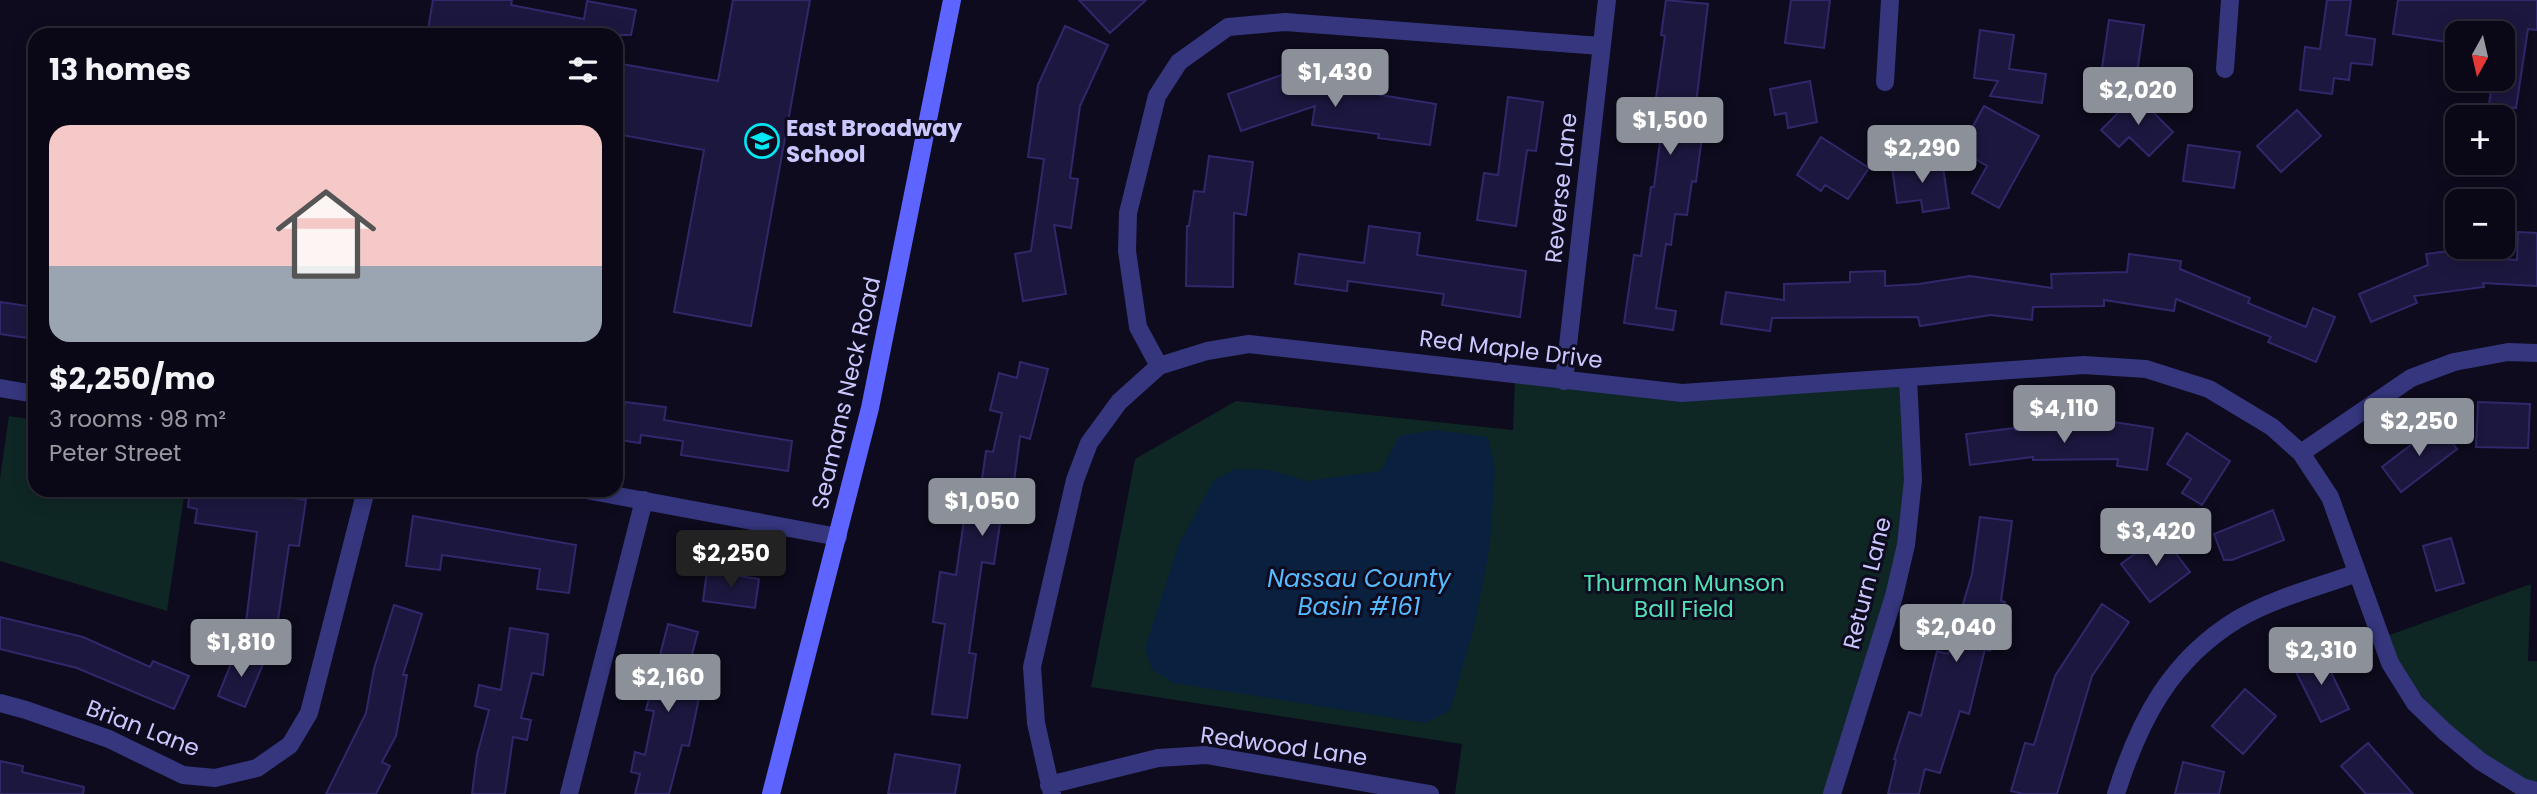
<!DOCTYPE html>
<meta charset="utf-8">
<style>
:root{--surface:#0a0816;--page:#181623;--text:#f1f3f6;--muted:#999aa1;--line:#2a2935;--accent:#8c9099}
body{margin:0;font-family:Poppins,sans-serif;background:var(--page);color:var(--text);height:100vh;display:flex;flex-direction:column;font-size:26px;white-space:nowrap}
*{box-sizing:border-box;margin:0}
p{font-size:23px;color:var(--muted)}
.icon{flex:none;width:38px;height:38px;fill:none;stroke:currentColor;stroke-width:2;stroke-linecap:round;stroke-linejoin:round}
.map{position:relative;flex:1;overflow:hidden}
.sheet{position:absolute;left:28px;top:28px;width:595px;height:469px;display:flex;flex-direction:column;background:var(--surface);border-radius:21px;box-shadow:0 4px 18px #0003,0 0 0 2px var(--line)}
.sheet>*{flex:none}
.needle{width:46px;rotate:188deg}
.buttons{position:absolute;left:2445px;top:21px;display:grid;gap:14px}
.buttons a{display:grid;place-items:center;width:70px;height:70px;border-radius:14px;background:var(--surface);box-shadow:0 4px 18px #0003,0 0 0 2px var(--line);font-size:35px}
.price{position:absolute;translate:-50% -60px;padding:0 16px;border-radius:7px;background:var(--accent);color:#fff;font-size:23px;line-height:46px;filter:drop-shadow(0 2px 4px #0008)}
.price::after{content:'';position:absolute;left:50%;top:42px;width:21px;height:16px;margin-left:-10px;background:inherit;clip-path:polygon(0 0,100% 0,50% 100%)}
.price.on{background:#222;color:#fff}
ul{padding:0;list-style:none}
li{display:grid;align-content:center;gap:14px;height:371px;padding:0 21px}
li span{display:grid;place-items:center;height:217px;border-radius:21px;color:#555}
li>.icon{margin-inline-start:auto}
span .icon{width:126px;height:126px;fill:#fffc;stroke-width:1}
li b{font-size:30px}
h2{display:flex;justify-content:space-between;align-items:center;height:84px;padding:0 21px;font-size:30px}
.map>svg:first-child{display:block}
</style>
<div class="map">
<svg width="2537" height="794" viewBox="0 0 2537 794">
<rect width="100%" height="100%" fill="#0d0b1d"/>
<path fill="#0e2725" d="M 1515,378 L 1687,397 L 1903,383 C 1905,416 1911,452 1907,484 C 1897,591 1859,692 1827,794 L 1455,794 L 1462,744 L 1091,687 L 1135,459 L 1236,401 L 1513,430 Z
M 9,416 L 35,420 L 35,490 L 185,490 L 167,611 L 0,561 L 0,478 Z
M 2531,584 L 2528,661 L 2537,661 L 2537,788 L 2452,736 L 2394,659 L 2384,637 Z"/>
<path fill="#09203e" d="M 1434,430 L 1488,437 L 1495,469 L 1490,545 L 1475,623 L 1450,710 L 1425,723 L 1174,683 L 1152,670 L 1145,649 L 1178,546 L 1214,480 L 1235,469 L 1270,470 L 1307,481 L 1381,471 L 1399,436 Z"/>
<path fill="#1c173f" stroke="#31286b" stroke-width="2" d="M 433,0 L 512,0 L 511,5 L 584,19 L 587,1 L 636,10 L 631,35 L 427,35 Z
M 733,0 L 810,0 L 751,326 L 674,312 L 704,150 L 616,134 L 616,63 L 718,81 Z
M 1079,0 L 1146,0 L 1110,33 Z
M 1666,0 L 1708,4 L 1693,129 L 1703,130 L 1696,182 L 1692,181 L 1687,215 L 1675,214 L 1671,245 L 1666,244 L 1656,308 L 1676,311 L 1673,330 L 1624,323 L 1634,255 L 1641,256 L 1651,187 L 1654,187 L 1664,112 L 1654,111 L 1665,36 L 1661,35 Z
M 1791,0 L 1830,0 L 1824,48 L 1785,43 Z
M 2327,0 L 2351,0 L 2346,35 L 2375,39 L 2372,65 L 2351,63 L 2349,80 L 2334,78 L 2332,94 L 2300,90 L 2305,47 L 2320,49 Z
M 2398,0 L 2537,0 L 2537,30 L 2528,29 L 2516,108 L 2489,104 L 2493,79 L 2502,79 L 2507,33 L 2448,33 L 2447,42 L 2393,34 Z
M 2109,20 L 2144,25 L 2137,73 L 2102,68 Z
M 1065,26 L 1108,45 L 1080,106 L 1070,178 L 1078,179 L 1071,228 L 1054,225 L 1066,294 L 1023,301 L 1015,254 L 1031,251 L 1044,159 L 1028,157 L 1038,85 Z
M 1980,30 L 2014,35 L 2009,69 L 2046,74 L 2042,103 L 1990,96 L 1998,81 L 1974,78 Z
M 1287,73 L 1289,80 L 1436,104 L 1430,145 L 1378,138 L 1379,134 L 1312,125 L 1315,106 L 1241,131 L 1228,94 Z
M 1810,81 L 1817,122 L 1788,128 L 1786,113 L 1775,115 L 1770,89 Z
M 2136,95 L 2173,132 L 2149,156 L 2129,137 L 2119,147 L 2101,130 Z
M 1508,97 L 1543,102 L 1536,151 L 1527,150 L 1516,226 L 1477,220 L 1484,173 L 1498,175 Z
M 1984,106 L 2039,136 L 1999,208 L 1972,193 L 1987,166 L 1960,150 Z
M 2297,110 L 2321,136 L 2281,172 L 2257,146 Z
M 1821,137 L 1869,168 L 1848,199 L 1825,185 L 1821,191 L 1797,175 Z
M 2188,145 L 2240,152 L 2234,188 L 2183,181 Z
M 1209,156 L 1253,162 L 1246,215 L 1234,213 L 1233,287 L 1186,286 L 1187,226 L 1189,226 L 1194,191 L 1204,192 Z
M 1942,160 L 1949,208 L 1923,212 L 1921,200 L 1897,203 L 1892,167 Z
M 1369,226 L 1420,233 L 1417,255 L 1526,271 L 1520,317 L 1442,305 L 1444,294 L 1348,281 L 1347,291 L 1295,284 L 1299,254 L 1364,263 Z
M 2518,232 L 2537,233 L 2537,286 L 2483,283 L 2484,287 L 2414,296 L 2417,303 L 2371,322 L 2359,294 L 2428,265 L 2426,254 L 2479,247 L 2480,258 L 2517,260 Z
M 2129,254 L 2181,261 L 2180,269 L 2250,298 L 2248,303 L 2306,327 L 2313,308 L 2335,317 L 2316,362 L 2268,342 L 2271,337 L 2176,299 L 2174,311 L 2104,300 L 2104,306 L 2033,307 L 2032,320 L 1991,315 L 1920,326 L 1918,317 L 1772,318 L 1770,331 L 1721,324 L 1726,292 L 1784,300 L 1784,284 L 1850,282 L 1850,272 L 1885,271 L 1885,286 L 1919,284 L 1970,276 L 2052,288 L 2051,274 L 2127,272 Z
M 0,302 L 35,307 L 35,339 L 0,334 Z
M 1020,362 L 1048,369 L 1030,439 L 1020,436 L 1011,505 L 1003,504 L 994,564 L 982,562 L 969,653 L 976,654 L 967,718 L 932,714 L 945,624 L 933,622 L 940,572 L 956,575 L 964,520 L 976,522 L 986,451 L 993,452 L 1002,413 L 990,410 L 999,373 L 1017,378 Z
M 625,402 L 666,407 L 664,420 L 792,441 L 788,471 L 681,455 L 683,441 L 641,435 L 640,443 L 619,440 Z
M 2478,402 L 2530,404 L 2528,448 L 2476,447 Z
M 2107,421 L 2153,428 L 2147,470 L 2117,466 L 2118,459 L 2033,460 L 2033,457 L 1970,465 L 1966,434 L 2015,428 L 2015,430 L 2106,429 Z
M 2438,424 L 2457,449 L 2401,492 L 2382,467 Z
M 2187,433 L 2230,461 L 2202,505 L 2182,493 L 2191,479 L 2167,464 Z
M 190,490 L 236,490 L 306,500 L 299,546 L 289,545 L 277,627 L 246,623 L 257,532 L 195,523 L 197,509 L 188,507 Z
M 2273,510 L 2284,540 L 2232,560 L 2224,560 L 2214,534 Z
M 413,516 L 576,545 L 569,593 L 537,589 L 540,569 L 442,555 L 440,570 L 406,566 Z
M 1980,517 L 2012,521 L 2001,601 L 2005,602 L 1990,651 L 1985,649 L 1969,714 L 1960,711 L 1940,773 L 1925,769 L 1919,794 L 1888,794 L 1896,760 L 1894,759 L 1909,712 L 1921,716 L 1937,651 L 1948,654 L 1972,574 Z
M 2161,534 L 2190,572 L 2150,602 L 2121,564 Z
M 2451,538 L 2464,583 L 2436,591 L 2423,546 Z
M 707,571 L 759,579 L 755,608 L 703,601 Z
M 2102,604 L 2129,622 L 2092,676 L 2057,794 L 2023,794 L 2011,791 L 2025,743 L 2034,745 L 2055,676 Z
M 394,605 L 422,614 L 403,675 L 407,675 L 396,736 L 382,762 L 390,766 L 376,794 L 326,794 L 366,713 L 374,669 Z
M 0,617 L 83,637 L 150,667 L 153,661 L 189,676 L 174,709 L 77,668 L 0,649 Z
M 668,624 L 698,632 L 681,695 L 699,698 L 689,746 L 682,745 L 669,794 L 635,794 L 640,774 L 631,772 L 635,752 L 645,755 L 654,711 L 646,710 Z
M 510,628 L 548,634 L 543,675 L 532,673 L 521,718 L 531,720 L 527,740 L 513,737 L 505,794 L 472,794 L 477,755 L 489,710 L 475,706 L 479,685 L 501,690 Z
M 236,651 L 264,662 L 245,707 L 218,696 Z
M 2321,652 L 2349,709 L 2321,722 L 2293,666 Z
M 2245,689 L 2276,716 L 2243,754 L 2212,726 Z
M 2368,743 L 2413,794 L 2366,794 L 2341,766 Z
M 895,754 L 960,765 L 955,794 L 888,794 Z
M 0,761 L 23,766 L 22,772 L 84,787 L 83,794 L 0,794 Z
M 2183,762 L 2224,772 L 2219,794 L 2175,794 Z"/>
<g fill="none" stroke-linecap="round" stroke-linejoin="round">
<path stroke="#35367e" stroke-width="18" d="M 2225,69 L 2230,0
M 1885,82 L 1890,0
M 1159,366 L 1138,327 L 1127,251 L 1128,213 L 1157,96 L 1179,62 L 1228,27 L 1285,22 L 1601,46
M 1564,381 L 1607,0
M 0,388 L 35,394
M 2301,453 L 2411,378 L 2454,362 L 2508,352 L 2537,353
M 586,490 L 838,537
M 0,703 L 26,710 L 109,739 L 183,775 L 215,778 L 257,768 L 290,745 L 309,713 L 366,490
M 1049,785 L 1158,758 L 1206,755 L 1430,794
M 569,794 L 644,500
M 1052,794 L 1036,723 L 1032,667 L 1075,480 L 1089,443 L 1119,402 L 1159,366 L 1207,351 L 1249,344 L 1682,393 L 2084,365 L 2146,369 L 2209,389 L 2272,427 L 2301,453 L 2330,497 L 2390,663 L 2415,703 L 2444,731 L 2480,761 L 2522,787 L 2537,791
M 1832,794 L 1894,596 L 1906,545 L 1913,480 L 1908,378
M 2116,794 C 2139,721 2170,660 2238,619 C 2274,598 2318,587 2357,573"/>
<path stroke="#5e64ff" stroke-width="18" d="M 771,794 L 870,408 L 952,0"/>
</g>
<defs>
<g id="school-ring" transform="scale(1.75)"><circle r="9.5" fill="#0d0b1d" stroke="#00e8f2" stroke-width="1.5"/><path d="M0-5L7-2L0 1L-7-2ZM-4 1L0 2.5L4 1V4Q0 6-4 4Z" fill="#00e8f2"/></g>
</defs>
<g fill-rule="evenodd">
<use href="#school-ring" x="762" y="141"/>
</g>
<g text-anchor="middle" stroke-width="6" stroke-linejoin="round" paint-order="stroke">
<g font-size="23" font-weight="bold" fill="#cac7ff" stroke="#0d0b1d" text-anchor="start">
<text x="786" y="136">East Broadway<tspan x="786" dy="26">School</tspan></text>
</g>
<g font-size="23" fill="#cac7ff" stroke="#0d0b1d">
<text transform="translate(1561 188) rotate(-84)" y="8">Reverse Lane</text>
<text transform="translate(1511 349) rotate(7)" y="8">Red Maple Drive</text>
<text transform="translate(846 393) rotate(-77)" y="8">Seamans Neck Road</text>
<text transform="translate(1867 583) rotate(-76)" y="8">Return Lane</text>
<text transform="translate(143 728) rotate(21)" y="8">Brian Lane</text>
<text transform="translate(1284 746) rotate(8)" y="8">Redwood Lane</text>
</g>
<g font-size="23" fill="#51e1b5" stroke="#0d0b1d">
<text x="1684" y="591">Thurman Munson<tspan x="1684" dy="26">Ball Field</tspan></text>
</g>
<g font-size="24" font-style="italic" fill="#55baff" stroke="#0d0b1d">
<text x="1359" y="587">Nassau County<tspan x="1359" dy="28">Basin #161</tspan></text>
</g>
</g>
</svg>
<div class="buttons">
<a><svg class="needle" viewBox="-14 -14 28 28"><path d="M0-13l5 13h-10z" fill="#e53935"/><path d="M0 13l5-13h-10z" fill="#999aa1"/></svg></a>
<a>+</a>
<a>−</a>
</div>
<b class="price" style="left:1335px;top:109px">$1,430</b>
<b class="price" style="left:2138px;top:127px">$2,020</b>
<b class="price" style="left:1670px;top:157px">$1,500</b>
<b class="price" style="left:1922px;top:185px">$2,290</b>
<b class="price" style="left:2064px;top:445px">$4,110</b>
<b class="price" style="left:2419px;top:458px">$2,250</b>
<b class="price" style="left:982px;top:538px">$1,050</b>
<b class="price" style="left:2156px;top:568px">$3,420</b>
<b class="price on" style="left:731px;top:590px">$2,250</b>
<b class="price" style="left:1956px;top:664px">$2,040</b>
<b class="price" style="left:241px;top:679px">$1,810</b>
<b class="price" style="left:2321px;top:687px">$2,310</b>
<b class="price" style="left:668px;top:714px">$2,160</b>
<section class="sheet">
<h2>13 homes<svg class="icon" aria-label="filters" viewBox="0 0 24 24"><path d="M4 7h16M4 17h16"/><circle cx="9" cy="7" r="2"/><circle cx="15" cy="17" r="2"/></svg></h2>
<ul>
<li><span style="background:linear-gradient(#f6c9c9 65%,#9aa5b1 0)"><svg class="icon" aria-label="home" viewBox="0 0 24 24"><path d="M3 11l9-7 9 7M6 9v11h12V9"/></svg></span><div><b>$2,250/mo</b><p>3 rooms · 98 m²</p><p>Peter Street</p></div></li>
</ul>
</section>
</div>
